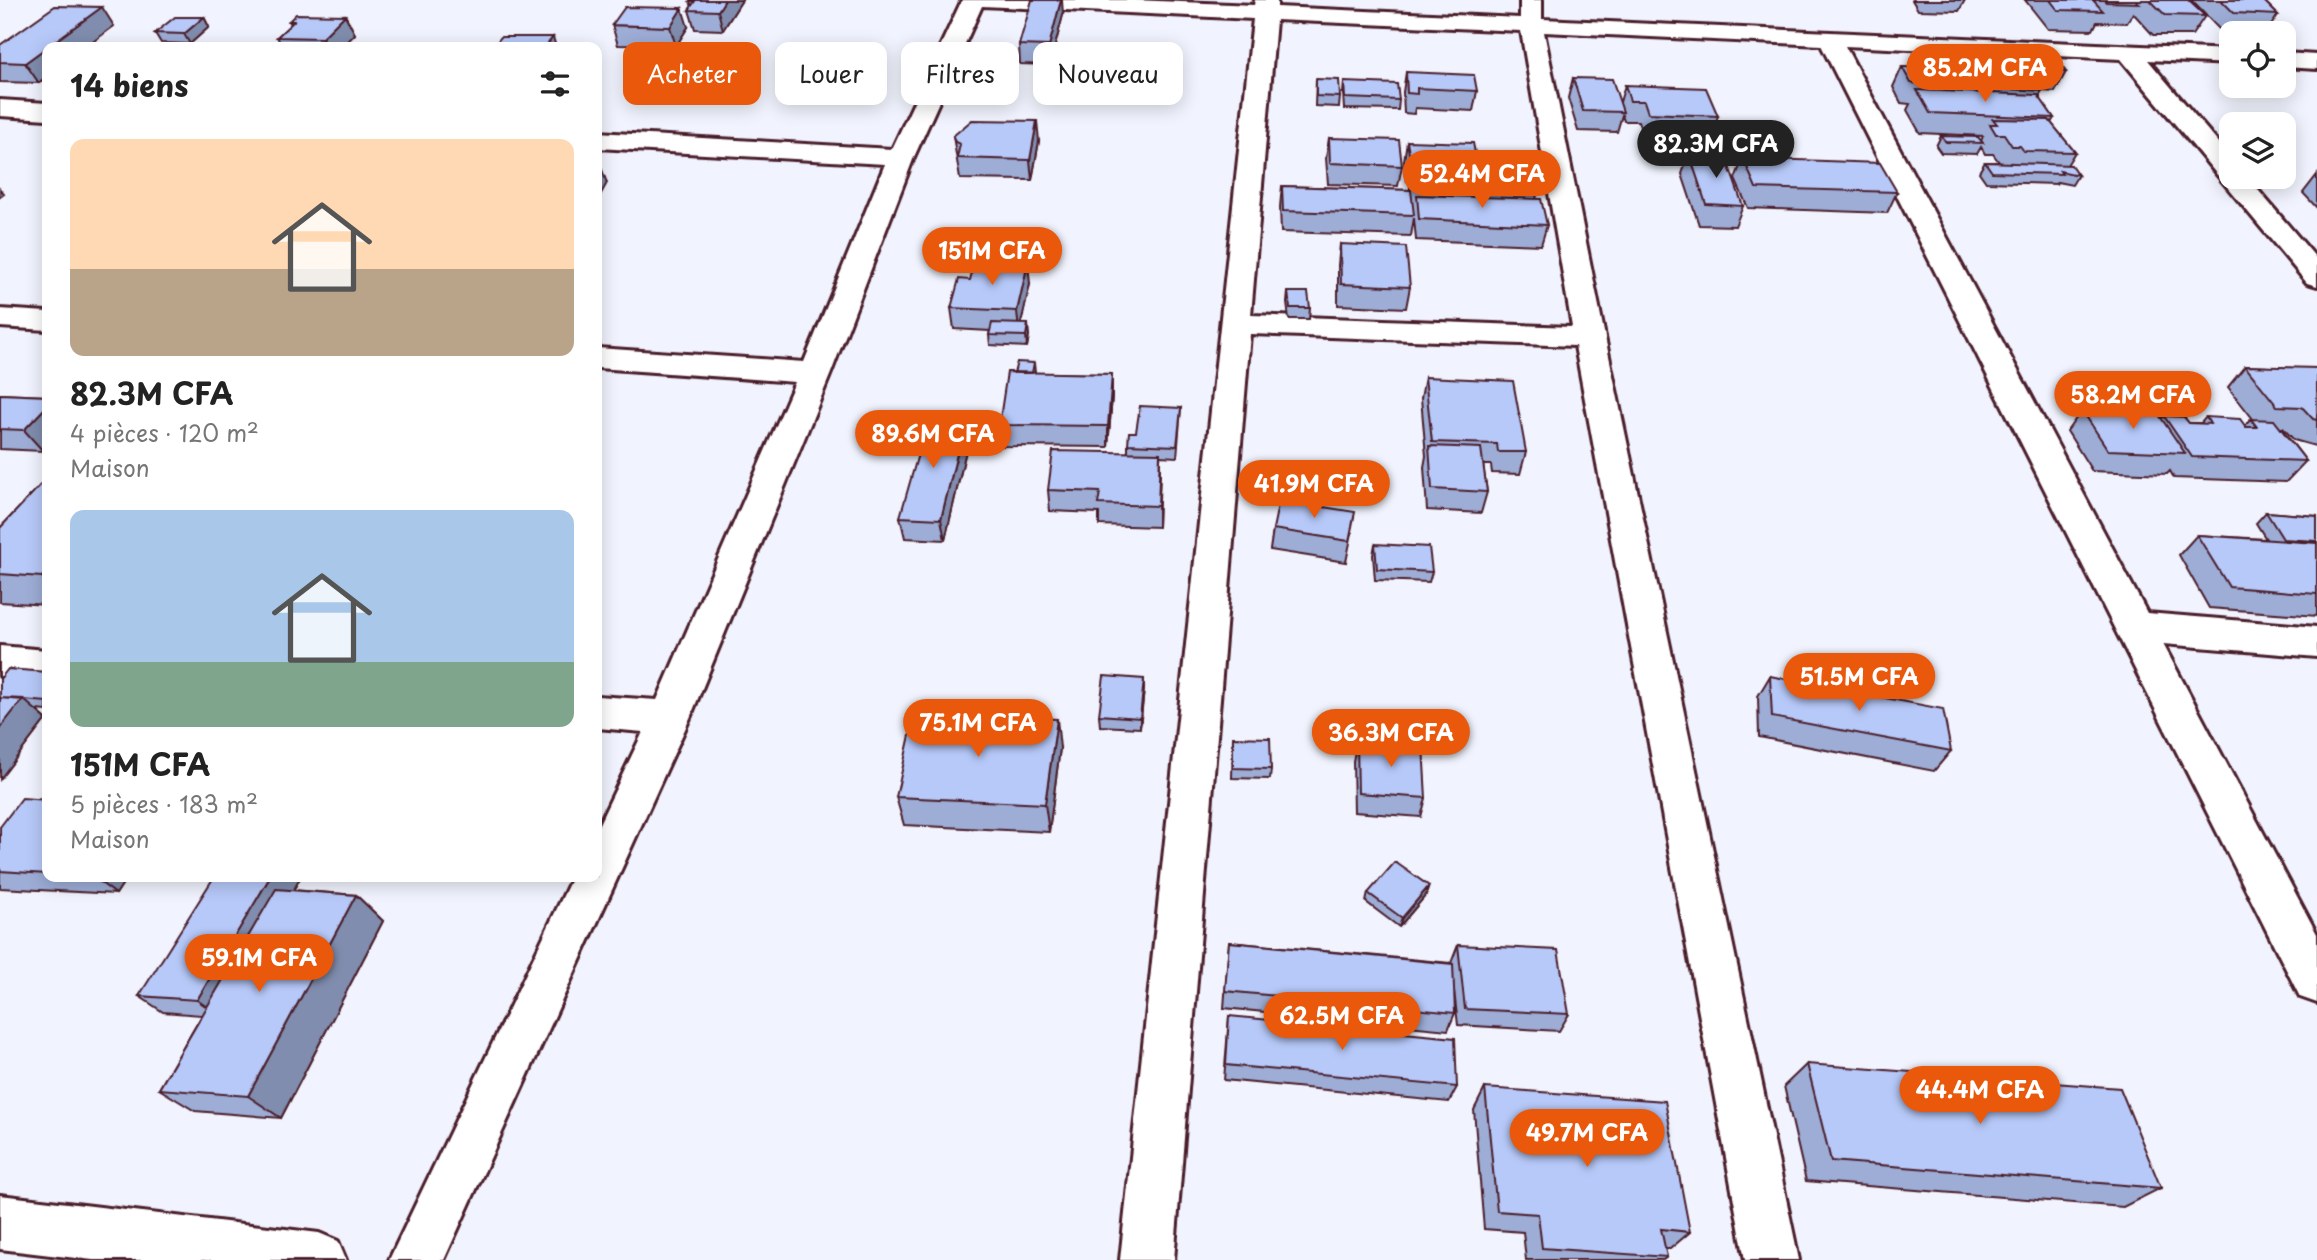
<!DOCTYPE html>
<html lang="fr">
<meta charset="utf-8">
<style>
:root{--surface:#fff;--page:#f6f6f6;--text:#222;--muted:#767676;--accent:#ea580c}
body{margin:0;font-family:"Playpen Sans",sans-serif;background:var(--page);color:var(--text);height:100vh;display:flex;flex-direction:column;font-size:26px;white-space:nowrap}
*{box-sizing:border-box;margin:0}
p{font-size:23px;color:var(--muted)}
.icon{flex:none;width:38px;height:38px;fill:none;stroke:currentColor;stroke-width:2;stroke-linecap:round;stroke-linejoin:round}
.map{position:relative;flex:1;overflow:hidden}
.details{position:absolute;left:42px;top:42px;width:560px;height:840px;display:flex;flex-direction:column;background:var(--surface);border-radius:14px;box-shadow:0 4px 18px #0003}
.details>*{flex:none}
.guide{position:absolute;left:623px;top:42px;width:665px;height:63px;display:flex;gap:14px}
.tools{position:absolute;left:2219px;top:21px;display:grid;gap:14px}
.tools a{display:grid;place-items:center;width:77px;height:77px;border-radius:14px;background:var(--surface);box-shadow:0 4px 18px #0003;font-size:35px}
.price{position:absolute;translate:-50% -60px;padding:0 16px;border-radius:24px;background:var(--accent);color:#fff;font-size:23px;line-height:46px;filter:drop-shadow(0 2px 4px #0008)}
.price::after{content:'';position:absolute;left:50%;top:42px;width:21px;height:16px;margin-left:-10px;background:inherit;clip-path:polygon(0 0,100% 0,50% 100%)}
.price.current{background:#222;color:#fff}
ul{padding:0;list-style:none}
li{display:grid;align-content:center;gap:14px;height:371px;padding:0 28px}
li span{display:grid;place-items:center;height:217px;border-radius:14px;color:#555}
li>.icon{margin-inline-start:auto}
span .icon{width:126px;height:126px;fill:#fffc;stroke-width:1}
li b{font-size:30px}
h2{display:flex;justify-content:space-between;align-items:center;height:84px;padding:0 28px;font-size:30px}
.pill{padding:0 24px;border-radius:14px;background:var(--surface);box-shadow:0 4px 18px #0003;font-size:24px;line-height:63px}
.pill.current{background:var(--accent);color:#fff}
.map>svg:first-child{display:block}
</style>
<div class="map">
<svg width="2317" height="1260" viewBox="0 0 2317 1260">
<rect width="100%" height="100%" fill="#f1f4fe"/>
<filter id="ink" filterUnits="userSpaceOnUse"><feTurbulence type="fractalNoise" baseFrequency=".0143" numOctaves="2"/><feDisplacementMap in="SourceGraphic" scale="14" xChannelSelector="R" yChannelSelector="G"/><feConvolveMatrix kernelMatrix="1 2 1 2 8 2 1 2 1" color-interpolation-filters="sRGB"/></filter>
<g filter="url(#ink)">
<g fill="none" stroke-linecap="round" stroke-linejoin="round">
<g stroke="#4a1f2b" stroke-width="6">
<path id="street" d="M 962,0 L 1133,0 L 1254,5 L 1255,0 L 1277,0 L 1277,7 L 1520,18 L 1520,0 L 1542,0 L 1542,19 L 2231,50 L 2231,64 L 2148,60 L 2231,158 L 2231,177 L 2247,177 L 2317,259 L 2317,286 L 2307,283 L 2121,59 L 1845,46 L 2147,613 L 2317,627 L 2317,657 L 2163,644 L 2317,934 L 2317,1003 L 2300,997 L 1821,45 L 1544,32 L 1605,337 L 1799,1260 L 1745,1260 L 1575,346 L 1250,334 L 1174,1260 L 1120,1260 L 1253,19 L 982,6 L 914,157 L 831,373 L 690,718 L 444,1260 L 389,1260 L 572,877 L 597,877 L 597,828 L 643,732 L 597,728 L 597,696 L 657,700 L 795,382 L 597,368 L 597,348 L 804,362 L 885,164 L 597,148 L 597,132 L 892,149 ZM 1276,20 L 1521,31 L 1572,327 L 1251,315 Z
M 2284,53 L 2317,55 L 2317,69 L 2284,67 Z
M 0,100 L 47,103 L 47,119 L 0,116 Z
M 0,309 L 47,312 L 47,330 L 0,327 Z
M 0,646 L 47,650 L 47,680 L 0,676 Z
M 0,1195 L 319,1233 L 338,1241 L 346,1260 L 93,1260 L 0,1249 Z"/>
</g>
<use href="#street" fill="#fff" fill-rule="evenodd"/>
</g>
<path fill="#9dadd6" stroke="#4a1f2b" stroke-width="2" d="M 691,0 L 742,0 L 723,30 L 695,29 L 689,10 L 692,7 L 690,1 Z
M 1912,0 L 1965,0 L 1959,11 L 1918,10 Z
M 2025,0 L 2188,0 L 2205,16 L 2192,35 L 2153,35 L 2133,13 L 2127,23 L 2097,22 L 2093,30 L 2048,29 Z
M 2191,0 L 2263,0 L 2278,15 L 2266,33 L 2222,32 Z
M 345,15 L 355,34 L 342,47 L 283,47 L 277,37 L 291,24 L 289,21 Z
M 1063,15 L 1050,65 L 1020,64 L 1019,45 Z
M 204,17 L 209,27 L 190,44 L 161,43 L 155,33 Z
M 612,25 L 688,27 L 676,46 L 618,45 Z
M 114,26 L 47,47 L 47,77 L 39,83 L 0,82 L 0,45 Z
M 2006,46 L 2066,72 L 2055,92 L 2042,91 L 2039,97 L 2054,118 L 2051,123 L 2075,152 L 2067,165 L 2078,175 L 2072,185 L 2057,182 L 2056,184 L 1986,182 L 1979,172 L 1985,162 L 1999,162 L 1993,154 L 1985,154 L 1981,147 L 1977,154 L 1941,153 L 1936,146 L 1941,136 L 1981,141 L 1983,136 L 1920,133 L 1907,110 L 1910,104 L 1901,103 L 1893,87 L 1902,67 L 2001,72 L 1996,65 Z
M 1406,72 L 1477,91 L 1473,111 L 1415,108 L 1414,114 L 1404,113 L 1403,92 Z
M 1573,78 L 1620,102 L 1625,85 L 1718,116 L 1711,136 L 1642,133 L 1638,121 L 1624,121 L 1622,115 L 1617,132 L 1578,131 L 1568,98 Z
M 1316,79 L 1340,97 L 1339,107 L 1315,106 Z
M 1344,82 L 1399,100 L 1398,110 L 1344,109 L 1343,93 Z
M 953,136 L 1039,141 L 1032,180 L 960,179 Z
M 1329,138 L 1402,166 L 1398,186 L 1328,184 L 1326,158 Z
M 1407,141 L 1477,163 L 1476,165 L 1537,195 L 1536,199 L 1547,225 L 1541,245 L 1416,240 L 1414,218 L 1411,236 L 1281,232 L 1280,207 L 1282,186 L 1410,190 L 1410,181 L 1407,181 L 1404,161 Z
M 1689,153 L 1743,206 L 1735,226 L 1699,225 L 1682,174 Z
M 1743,158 L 1897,192 L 1887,213 L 1748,208 L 1735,179 Z
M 2317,175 L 2317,208 L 2303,193 Z
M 1340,244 L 1410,287 L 1406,308 L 1338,305 L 1338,265 Z
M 1030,284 L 1021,324 L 1029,335 L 1027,347 L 990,345 L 989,335 L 990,331 L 954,329 L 951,308 Z
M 1288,292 L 1310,308 L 1309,319 L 1289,319 L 1287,303 Z
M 1034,363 L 1035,373 L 1112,374 L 1112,396 L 1108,447 L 1002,446 L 999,425 L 1014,373 Z
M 2245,366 L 2317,369 L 2317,445 L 2315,446 L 2294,440 L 2283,428 L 2281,428 L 2306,461 L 2286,482 L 2174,478 L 2170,471 L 2167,474 L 2092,471 L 2067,431 L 2082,410 L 2161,419 L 2164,416 L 2189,423 L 2201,423 L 2206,417 L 2245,426 L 2251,419 L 2253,419 L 2228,387 Z
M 1425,377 L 1526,452 L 1520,474 L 1492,473 L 1491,465 L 1483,465 L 1487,492 L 1481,513 L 1427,510 L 1424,467 L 1426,456 L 1421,398 Z
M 0,394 L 47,396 L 47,447 L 43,451 L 0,449 Z
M 1181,408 L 1177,457 L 1160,456 L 1158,527 L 1099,525 L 1099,513 L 1050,511 L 1048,490 L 1128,452 L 1128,444 L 1136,432 Z
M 968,442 L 945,540 L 905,538 L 900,517 Z
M 47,478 L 47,605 L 0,602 L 0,528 Z
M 2266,512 L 2317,516 L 2317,616 L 2209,608 L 2179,555 L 2197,535 L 2266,539 L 2256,523 Z
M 1273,529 L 1352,533 L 1346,562 L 1270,550 Z
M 1375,544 L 1432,572 L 1429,582 L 1375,580 L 1373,555 Z
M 47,672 L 47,711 L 36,710 L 46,719 L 0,779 L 0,679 Z
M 1770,676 L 1951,751 L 1934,771 L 1759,737 L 1758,696 Z
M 1144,689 L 1140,728 L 1100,726 L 1099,715 Z
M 1233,737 L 1271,769 L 1270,779 L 1232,778 Z
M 1357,741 L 1426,798 L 1421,817 L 1354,812 L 1353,761 Z
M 1060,748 L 1049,832 L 904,825 L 896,797 Z
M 47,800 L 47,877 L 127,877 L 116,894 L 0,888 L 0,827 Z
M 293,890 L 356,895 L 383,921 L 281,1118 L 195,1111 L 159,1089 L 202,1015 L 163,1012 L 139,996 Z
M 1368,893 L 1426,895 L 1399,927 L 1366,902 Z
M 1229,942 L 1451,963 L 1458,945 L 1569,1014 L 1559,1031 L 1458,1025 L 1454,990 L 1455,1013 L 1448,1030 L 1224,1008 Z
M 1229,1016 L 1457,1087 L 1449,1102 L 1224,1080 Z
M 1807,1064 L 2161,1188 L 2123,1207 L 1806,1181 L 1784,1086 Z
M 1485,1088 L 1690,1232 L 1670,1249 L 1665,1249 L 1667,1257 L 1663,1260 L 1526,1260 L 1523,1232 L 1484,1229 L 1474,1110 Z"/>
<path fill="#808dae" stroke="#4a1f2b" stroke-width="2" d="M 725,0 L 742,0 L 723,30 L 718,11 Z
M 1061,0 L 1062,0 L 1063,15 L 1050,65 L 1049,46 Z
M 102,7 L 114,26 L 86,47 L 47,47 Z
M 682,8 L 688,27 L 676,46 L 670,27 Z
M 345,15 L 355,34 L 342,47 L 327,47 L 322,38 Z
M 204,17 L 209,27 L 190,44 L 184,34 Z
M 553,37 L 556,47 L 545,47 Z
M 47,47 L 47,77 L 39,83 L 25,63 Z
M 1037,121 L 1039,141 L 1032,180 L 1030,160 Z
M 599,162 L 607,183 L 597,201 L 597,167 Z
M 0,189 L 4,194 L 0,197 Z
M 1028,263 L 1030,284 L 1019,332 L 1017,311 Z
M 1028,324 L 1029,335 L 1027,347 L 1026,336 Z
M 1112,374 L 1112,396 L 1108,447 L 1108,426 Z
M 47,406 L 47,447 L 43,451 L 24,430 Z
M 965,421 L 968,442 L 945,540 L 941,519 Z
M 1160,453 L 1160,474 L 1158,527 L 1158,506 Z
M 47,570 L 47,583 L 42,577 Z
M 1144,679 L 1144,689 L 1140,728 L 1140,718 Z
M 23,699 L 46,719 L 0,779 L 0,728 Z
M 1057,719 L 1060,748 L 1049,832 L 1045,804 Z
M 93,877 L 127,877 L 116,894 Z
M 270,877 L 301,877 L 220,1016 L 197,1000 Z
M 1429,886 L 1426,895 L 1399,927 L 1402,918 Z
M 356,895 L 383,921 L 281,1118 L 248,1096 Z"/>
<path fill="#b7c9f9" stroke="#4a1f2b" stroke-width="2" d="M 691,0 L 725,0 L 718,11 L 689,10 L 695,1 L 690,1 Z
M 1032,0 L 1061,0 L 1049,46 L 1019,45 Z
M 2050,0 L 2093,0 L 2103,11 L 2058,10 Z
M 2104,0 L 2135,0 L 2139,3 L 2106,2 Z
M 2150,0 L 2188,0 L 2205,16 L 2165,15 Z
M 2221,0 L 2263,0 L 2278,15 L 2234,13 Z
M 55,6 L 102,7 L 25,63 L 0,62 L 0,45 Z
M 625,7 L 682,8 L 670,27 L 612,25 Z
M 296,14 L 345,15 L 322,38 L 277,37 L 294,21 L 289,21 Z
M 175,17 L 204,17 L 184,34 L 155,33 Z
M 501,37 L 553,37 L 545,47 L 493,47 Z
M 2006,46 L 2048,48 L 2066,72 L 2024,70 Z
M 1902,67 L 2032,74 L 2042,91 L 1911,83 Z
M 1406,72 L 1474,75 L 1477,91 L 1417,88 L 1417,94 L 1407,93 Z
M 1573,78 L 1612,79 L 1623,112 L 1583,111 Z
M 1316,79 L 1339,80 L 1340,97 L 1316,96 Z
M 1344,82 L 1397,84 L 1399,100 L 1345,98 Z
M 1625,85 L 1706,88 L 1718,116 L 1648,113 L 1644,101 L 1630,101 Z
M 1917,90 L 2038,95 L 2054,118 L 1930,113 Z
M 1993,119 L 2049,120 L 2075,152 L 2024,151 L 2020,146 L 2012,146 L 2004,134 L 1996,134 L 1990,124 L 1997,124 Z
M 972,120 L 1037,121 L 1030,160 L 957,158 L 960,144 L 955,142 L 953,136 Z
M 1941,136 L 1978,137 L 1983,143 L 1946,142 Z
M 1329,138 L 1399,140 L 1402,166 L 1330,163 Z
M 1407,141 L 1473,143 L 1477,163 L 1410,160 Z
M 1689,153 L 1725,155 L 1743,206 L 1706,204 Z
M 1743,158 L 1880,163 L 1897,192 L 1756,188 Z
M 1985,162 L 2071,165 L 2078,175 L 2060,171 L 2062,174 L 1992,172 Z
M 1413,164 L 1530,166 L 1537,195 L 1416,190 Z
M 1282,186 L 1411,190 L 1414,215 L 1283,211 Z
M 1417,195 L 1541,199 L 1547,225 L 1419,219 Z
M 1340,244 L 1406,247 L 1410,287 L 1341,284 Z
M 975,261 L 1028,263 L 1017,311 L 951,308 L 959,279 L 970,280 Z
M 1288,292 L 1308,292 L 1310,308 L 1290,308 Z
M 992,323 L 1028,324 L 1026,336 L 989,335 Z
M 1017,362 L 1034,363 L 1032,373 L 1014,373 Z
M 2245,366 L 2317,368 L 2317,420 L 2313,419 L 2302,407 L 2277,406 Z
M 1007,372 L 1112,374 L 1108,426 L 999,425 Z
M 1425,377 L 1513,381 L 1526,452 L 1498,452 L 1497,444 L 1432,442 Z
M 0,394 L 47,396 L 47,406 L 24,430 L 0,429 Z
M 1140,406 L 1181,408 L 1177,446 L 1128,444 L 1129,432 L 1136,432 Z
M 2082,410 L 2157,412 L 2185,453 L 2108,450 Z
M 2164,416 L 2184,417 L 2189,423 L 2210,424 L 2206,417 L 2240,419 L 2246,427 L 2257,427 L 2251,419 L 2274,420 L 2306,461 L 2192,457 Z
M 928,419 L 965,421 L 941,519 L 900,517 Z
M 1429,446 L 1481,448 L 1487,492 L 1432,489 Z
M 1053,451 L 1160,453 L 1158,506 L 1098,504 L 1100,492 L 1048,490 Z
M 47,478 L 47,570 L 42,577 L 0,574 L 0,528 Z
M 1279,500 L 1355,512 L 1349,541 L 1273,529 Z
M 2266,512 L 2317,516 L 2317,541 L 2283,539 Z
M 2197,535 L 2317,543 L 2317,594 L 2229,587 Z
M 1375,544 L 1429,547 L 1432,572 L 1377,569 Z
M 8,669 L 47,672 L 47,702 L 0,698 L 0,679 Z
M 1104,676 L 1144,679 L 1140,718 L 1099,715 Z
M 1770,676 L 1943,709 L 1951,751 L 1772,717 Z
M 0,698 L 23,699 L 0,728 Z
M 915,713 L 1057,719 L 1045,804 L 896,797 Z
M 1233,737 L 1270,738 L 1271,769 L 1233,768 Z
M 1357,741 L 1423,745 L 1426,798 L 1358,793 Z
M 22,798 L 47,800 L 47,874 L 0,871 L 0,827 Z
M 1395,862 L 1429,886 L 1402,918 L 1368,893 Z
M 214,877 L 270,877 L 197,1000 L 139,996 Z
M 276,889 L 356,895 L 248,1096 L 159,1089 Z
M 1229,942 L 1453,964 L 1455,1013 L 1225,991 Z
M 1458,945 L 1558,950 L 1569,1014 L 1465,1009 Z
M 1229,1016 L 1455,1038 L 1457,1087 L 1226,1065 Z
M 1807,1064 L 2120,1088 L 2161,1188 L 1831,1161 Z
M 1485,1088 L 1665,1101 L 1690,1232 L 1661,1229 L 1667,1257 L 1542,1248 L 1538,1214 L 1497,1211 Z"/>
</g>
</svg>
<div class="tools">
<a><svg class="icon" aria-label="locate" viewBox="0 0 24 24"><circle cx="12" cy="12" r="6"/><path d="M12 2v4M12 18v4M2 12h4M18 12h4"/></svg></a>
<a><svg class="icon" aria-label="layers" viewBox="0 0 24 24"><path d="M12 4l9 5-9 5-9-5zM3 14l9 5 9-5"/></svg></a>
</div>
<b class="price" style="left:1985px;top:104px">85.2M CFA</b>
<b class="price current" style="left:1716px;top:180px">82.3M CFA</b>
<b class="price" style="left:1482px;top:210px">52.4M CFA</b>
<b class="price" style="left:992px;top:287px">151M CFA</b>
<b class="price" style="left:2133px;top:431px">58.2M CFA</b>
<b class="price" style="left:933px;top:470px">89.6M CFA</b>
<b class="price" style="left:1314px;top:520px">41.9M CFA</b>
<b class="price" style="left:1859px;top:713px">51.5M CFA</b>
<b class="price" style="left:978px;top:759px">75.1M CFA</b>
<b class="price" style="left:1391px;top:769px">36.3M CFA</b>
<b class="price" style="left:259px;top:994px">59.1M CFA</b>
<b class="price" style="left:1342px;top:1052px">62.5M CFA</b>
<b class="price" style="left:1980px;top:1126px">44.4M CFA</b>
<b class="price" style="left:1587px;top:1169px">49.7M CFA</b>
<div class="guide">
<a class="pill current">Acheter</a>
<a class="pill">Louer</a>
<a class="pill">Filtres</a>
<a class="pill">Nouveau</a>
</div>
<section class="details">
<h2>14 biens<svg class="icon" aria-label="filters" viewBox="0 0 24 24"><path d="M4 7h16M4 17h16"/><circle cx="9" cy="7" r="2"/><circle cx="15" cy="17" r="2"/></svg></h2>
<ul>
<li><span style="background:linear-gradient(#ffd9b3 60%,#b9a48a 0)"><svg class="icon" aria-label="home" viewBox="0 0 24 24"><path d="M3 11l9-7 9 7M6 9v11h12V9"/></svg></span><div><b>82.3M CFA</b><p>4 pièces · 120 m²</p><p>Maison</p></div></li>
<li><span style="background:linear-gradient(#a9c7e8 70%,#7fa58c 0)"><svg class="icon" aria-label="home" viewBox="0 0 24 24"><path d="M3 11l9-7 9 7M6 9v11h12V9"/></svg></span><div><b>151M CFA</b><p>5 pièces · 183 m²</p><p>Maison</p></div></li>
</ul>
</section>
</div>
